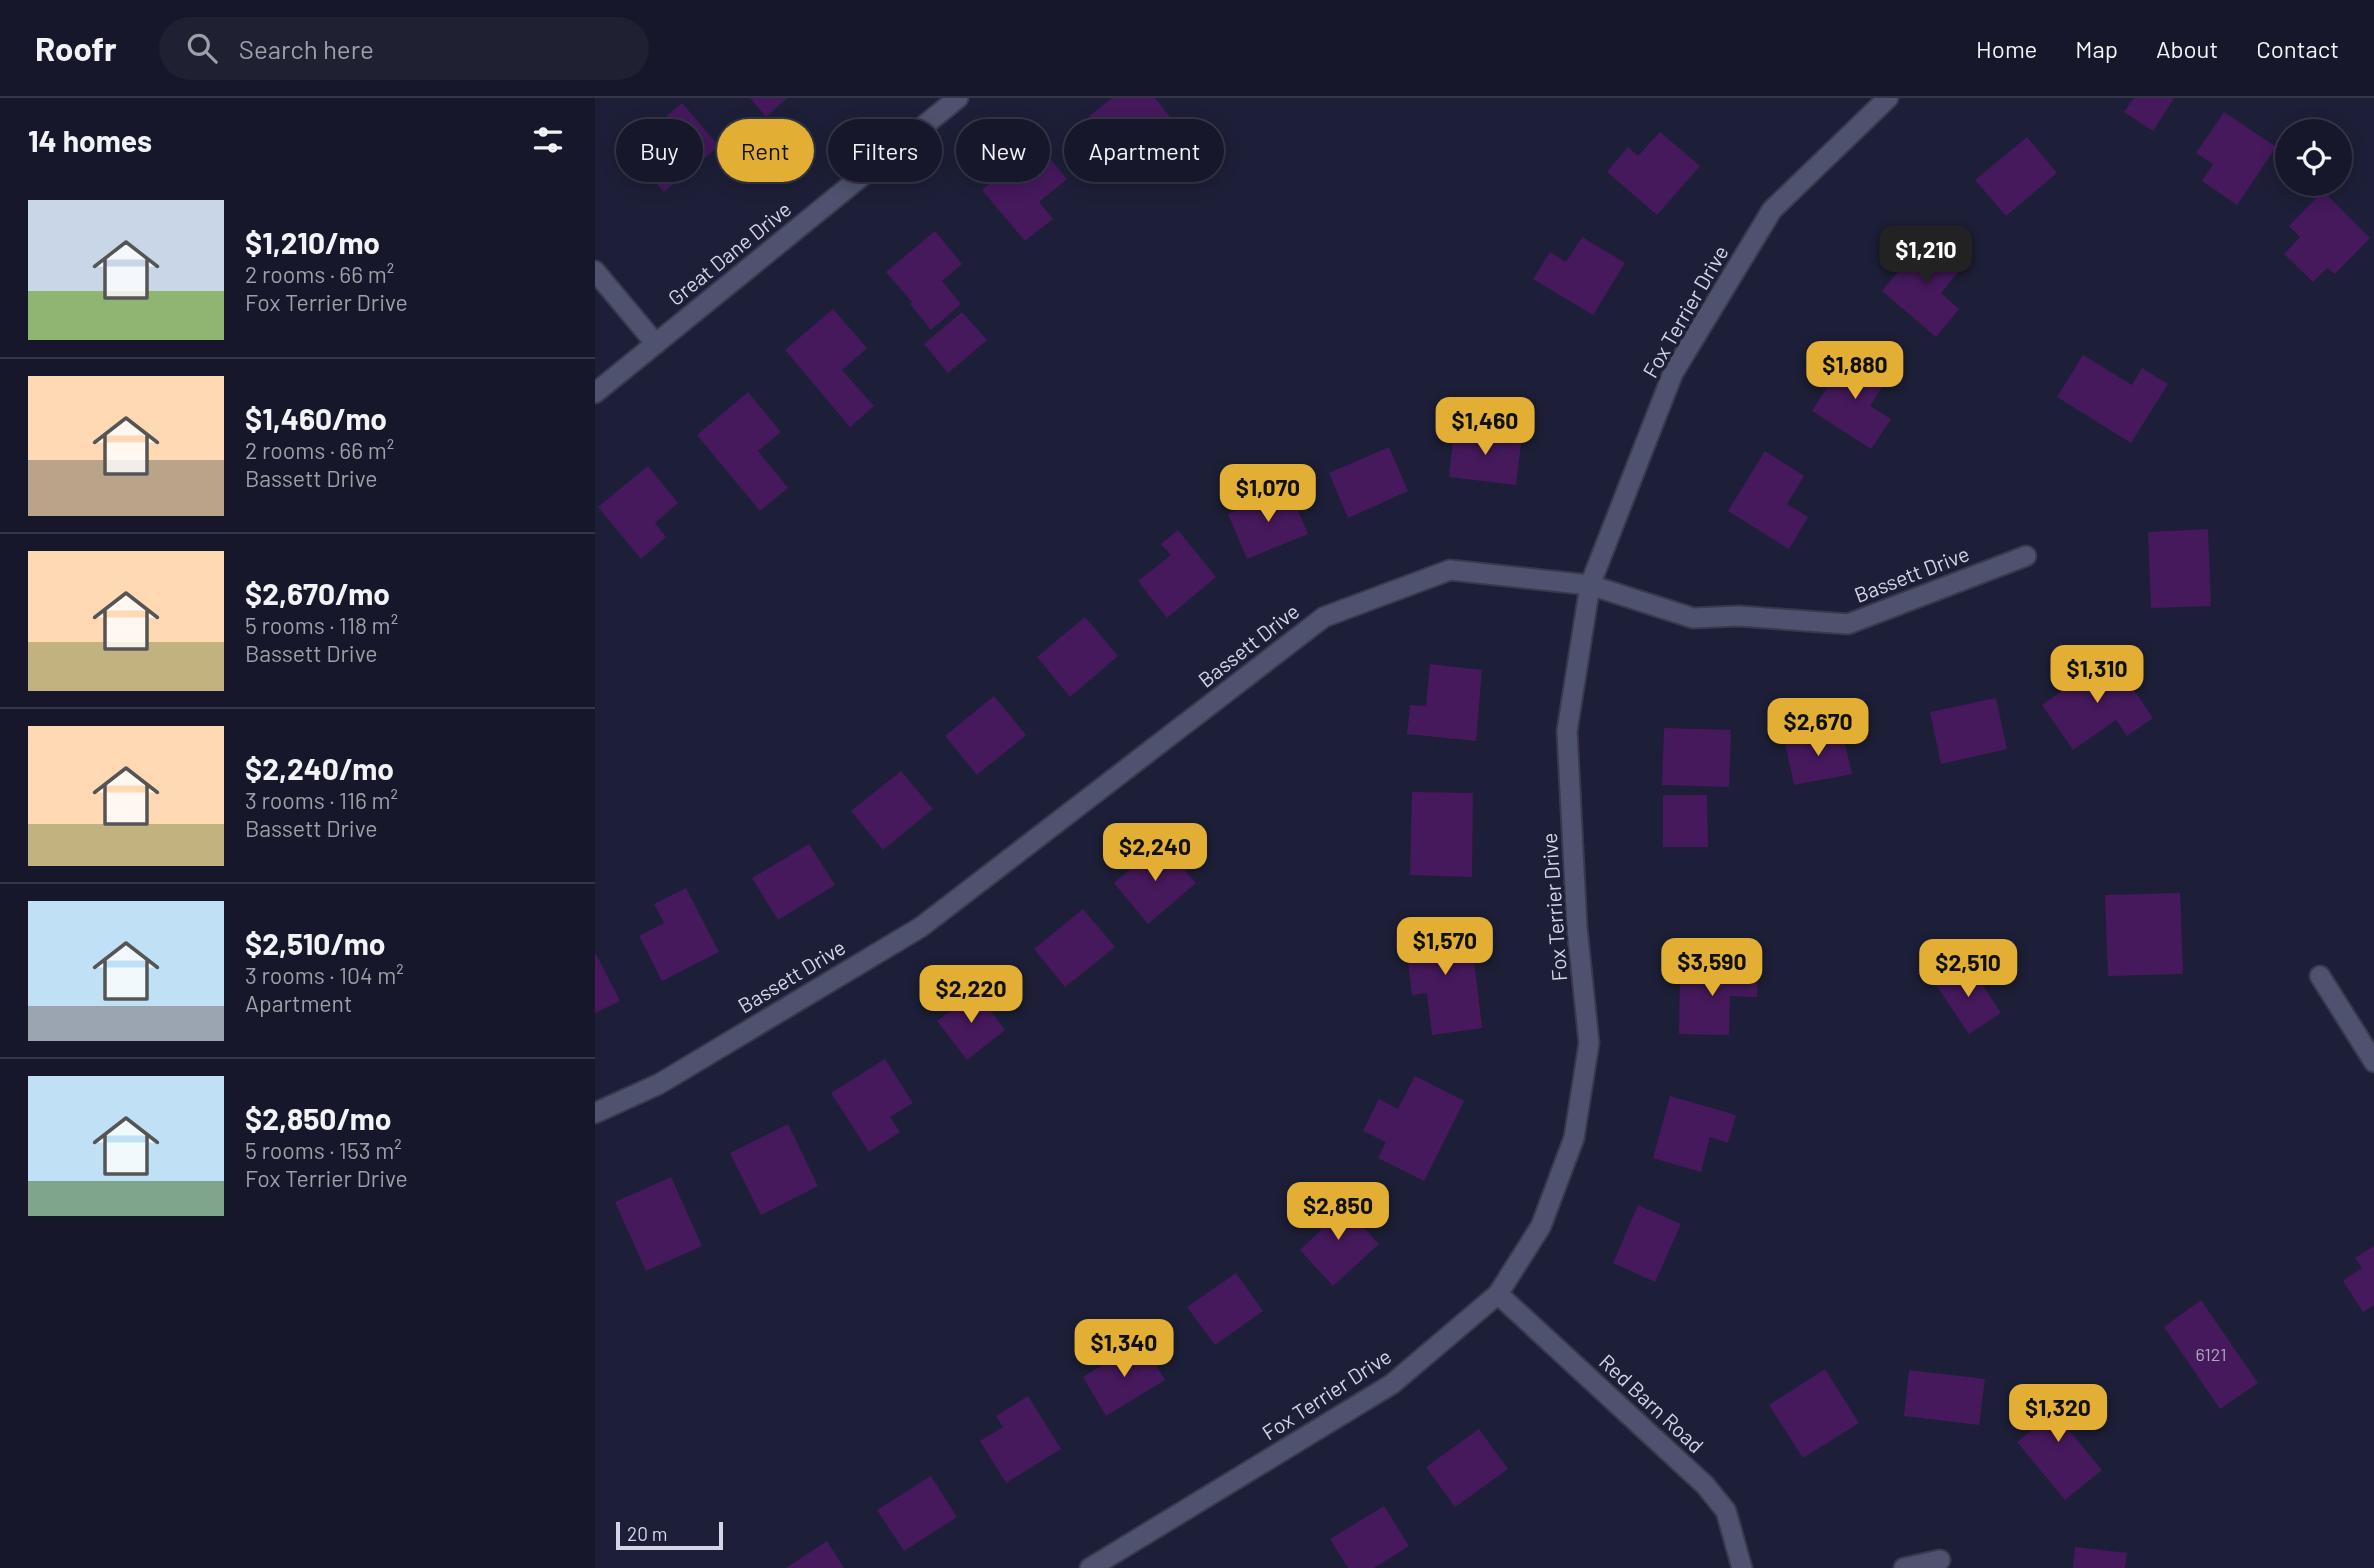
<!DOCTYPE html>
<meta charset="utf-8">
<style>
:root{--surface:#16172a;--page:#1f2032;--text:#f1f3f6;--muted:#9e9fa8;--line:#353647;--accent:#e2af34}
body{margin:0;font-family:Barlow,sans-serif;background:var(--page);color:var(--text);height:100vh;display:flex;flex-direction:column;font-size:26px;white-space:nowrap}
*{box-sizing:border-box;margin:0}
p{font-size:23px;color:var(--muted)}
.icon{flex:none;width:38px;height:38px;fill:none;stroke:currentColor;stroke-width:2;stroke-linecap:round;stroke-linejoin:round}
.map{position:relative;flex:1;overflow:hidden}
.details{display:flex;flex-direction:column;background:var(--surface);width:595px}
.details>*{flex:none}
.top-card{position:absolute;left:21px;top:21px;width:665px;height:63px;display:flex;gap:14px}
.buttons{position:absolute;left:1680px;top:21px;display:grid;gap:14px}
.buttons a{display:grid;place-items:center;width:77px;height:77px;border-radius:50%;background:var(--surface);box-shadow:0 4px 18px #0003,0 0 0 2px var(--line);font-size:35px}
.scale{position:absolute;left:21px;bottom:18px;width:107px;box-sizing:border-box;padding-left:7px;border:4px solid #d4d6e7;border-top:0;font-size:19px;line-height:24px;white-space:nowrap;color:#d4d6e7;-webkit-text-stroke:5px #1d1f38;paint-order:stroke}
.price{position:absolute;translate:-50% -60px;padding:0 16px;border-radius:14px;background:var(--accent);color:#111;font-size:23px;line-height:46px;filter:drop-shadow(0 2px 4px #0008)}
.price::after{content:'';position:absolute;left:50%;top:42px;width:21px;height:16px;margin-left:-10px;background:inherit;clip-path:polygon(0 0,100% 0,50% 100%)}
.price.selected{background:#222;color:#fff}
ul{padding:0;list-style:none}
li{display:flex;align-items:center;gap:21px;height:175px;padding:0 28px}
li+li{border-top:2px solid var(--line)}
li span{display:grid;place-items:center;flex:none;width:196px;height:140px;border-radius:0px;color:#555}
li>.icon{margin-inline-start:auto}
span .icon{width:84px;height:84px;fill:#fffc;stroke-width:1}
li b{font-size:30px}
h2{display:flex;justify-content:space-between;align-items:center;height:84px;padding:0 28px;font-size:30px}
.chip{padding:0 24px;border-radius:32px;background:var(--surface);box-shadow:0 4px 18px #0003,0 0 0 2px var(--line);font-size:24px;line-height:63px}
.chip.selected{background:var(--accent);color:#111}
header{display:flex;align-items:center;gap:42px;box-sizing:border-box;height:98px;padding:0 35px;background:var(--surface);border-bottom:2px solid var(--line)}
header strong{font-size:33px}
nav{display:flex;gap:38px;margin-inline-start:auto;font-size:24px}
.search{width:490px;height:63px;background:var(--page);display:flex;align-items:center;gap:18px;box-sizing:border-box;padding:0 24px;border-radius:38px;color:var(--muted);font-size:26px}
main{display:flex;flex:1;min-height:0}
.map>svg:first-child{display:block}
</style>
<header>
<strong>Roofr</strong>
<div class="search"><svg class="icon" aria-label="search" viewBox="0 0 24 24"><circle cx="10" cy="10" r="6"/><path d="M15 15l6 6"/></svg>Search here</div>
<nav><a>Home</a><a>Map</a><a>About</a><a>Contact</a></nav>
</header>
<main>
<section class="details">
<h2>14 homes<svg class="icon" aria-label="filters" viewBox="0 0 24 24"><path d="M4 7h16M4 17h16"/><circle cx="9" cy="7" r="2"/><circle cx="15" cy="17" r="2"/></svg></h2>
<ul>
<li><span style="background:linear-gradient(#c9d6e8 65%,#8fb573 0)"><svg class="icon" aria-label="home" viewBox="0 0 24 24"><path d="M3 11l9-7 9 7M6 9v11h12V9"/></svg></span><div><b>$1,210/mo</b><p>2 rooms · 66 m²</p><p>Fox Terrier Drive</p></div></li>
<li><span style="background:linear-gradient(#ffd9b3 60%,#b9a48a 0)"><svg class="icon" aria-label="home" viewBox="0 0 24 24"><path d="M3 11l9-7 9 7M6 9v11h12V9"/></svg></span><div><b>$1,460/mo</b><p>2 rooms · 66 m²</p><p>Bassett Drive</p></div></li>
<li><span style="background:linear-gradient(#ffd9b3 65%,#c2b280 0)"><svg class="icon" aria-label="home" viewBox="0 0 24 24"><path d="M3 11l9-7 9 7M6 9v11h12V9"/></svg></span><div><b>$2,670/mo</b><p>5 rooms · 118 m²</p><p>Bassett Drive</p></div></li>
<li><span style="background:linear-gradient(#ffd9b3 70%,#c2b280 0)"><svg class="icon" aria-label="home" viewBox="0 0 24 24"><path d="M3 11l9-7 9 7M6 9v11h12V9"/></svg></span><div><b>$2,240/mo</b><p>3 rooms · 116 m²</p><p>Bassett Drive</p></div></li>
<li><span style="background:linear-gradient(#bfe0f5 75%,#9aa5b1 0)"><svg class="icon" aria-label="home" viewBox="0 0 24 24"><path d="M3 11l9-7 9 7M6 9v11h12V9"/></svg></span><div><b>$2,510/mo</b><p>3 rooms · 104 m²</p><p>Apartment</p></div></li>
<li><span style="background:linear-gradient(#bfe0f5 75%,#7fa58c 0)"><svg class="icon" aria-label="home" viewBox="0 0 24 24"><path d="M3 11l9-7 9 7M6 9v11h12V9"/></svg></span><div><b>$2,850/mo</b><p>5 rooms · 153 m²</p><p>Fox Terrier Drive</p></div></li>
</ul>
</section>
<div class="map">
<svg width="1779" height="1470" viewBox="0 0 1779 1470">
<rect width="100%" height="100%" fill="#1d1f38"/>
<path fill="#45195c" d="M 155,0 L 192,0 L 171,19 Z
M 517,0 L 560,0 L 575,19 L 520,64 L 487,24 Z
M 1539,0 L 1579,0 L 1558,33 L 1529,14 Z
M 87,5 L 124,48 L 69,94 L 33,51 Z
M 1629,14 L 1681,49 L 1642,107 L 1607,83 L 1618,66 L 1601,55 Z
M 1065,34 L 1105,68 L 1062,117 L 1012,74 L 1033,49 L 1043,58 Z
M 1432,39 L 1462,75 L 1411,118 L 1380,82 Z
M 442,45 L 472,81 L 444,104 L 458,121 L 430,143 L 387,92 Z
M 1728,93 L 1775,140 L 1740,176 L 1732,170 L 1718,184 L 1689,156 L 1705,139 L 1694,128 Z
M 340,133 L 367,166 L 347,183 L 366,206 L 336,232 L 315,206 L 317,204 L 291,174 Z
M 1334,137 L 1370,166 L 1346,195 L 1364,211 L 1341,239 L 1287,193 Z
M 987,139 L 1030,165 L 998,217 L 938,181 L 955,154 L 971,164 Z
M 238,211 L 272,250 L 247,272 L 279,308 L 255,329 L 190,252 Z
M 367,214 L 392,242 L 353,275 L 329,246 Z
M 1255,253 L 1294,278 L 1275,308 L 1296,321 L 1276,351 L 1217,313 Z
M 1488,257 L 1537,287 L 1547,270 L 1573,286 L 1536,345 L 1462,299 Z
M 153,294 L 186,334 L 163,353 L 193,390 L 165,413 L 102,337 Z
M 859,331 L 927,338 L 921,387 L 854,379 Z
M 794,349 L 813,393 L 753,420 L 734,375 Z
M 1170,353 L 1209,378 L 1192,406 L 1213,419 L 1194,451 L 1133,413 Z
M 53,368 L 83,405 L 60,425 L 71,439 L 46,461 L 3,409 Z
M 694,391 L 713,436 L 652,461 L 633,416 Z
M 1613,431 L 1616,508 L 1556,510 L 1553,434 Z
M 583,432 L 621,479 L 572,520 L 543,483 L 576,457 L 566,446 Z
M 490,519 L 523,558 L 475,599 L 442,559 Z
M 1516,559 L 1558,620 L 1532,638 L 1521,622 L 1478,652 L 1447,607 Z
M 835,566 L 887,572 L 881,643 L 812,636 L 815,607 L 831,608 Z
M 399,598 L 431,637 L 382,677 L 350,638 Z
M 1401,600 L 1412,651 L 1346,666 L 1335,614 Z
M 1069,630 L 1136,632 L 1134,689 L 1067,687 Z
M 1247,633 L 1257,676 L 1199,687 L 1190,645 Z
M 306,673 L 338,711 L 288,752 L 256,713 Z
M 817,694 L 878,695 L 877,779 L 815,777 Z
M 1068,697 L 1112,697 L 1113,749 L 1068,749 Z
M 567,745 L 601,785 L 553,826 L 519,785 Z
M 214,746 L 240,787 L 183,822 L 157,780 Z
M 91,790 L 124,854 L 67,883 L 44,838 L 69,825 L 59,806 Z
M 1585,795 L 1588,876 L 1513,878 L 1510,797 Z
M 488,811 L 520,849 L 470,889 L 439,851 Z
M 875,826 L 887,930 L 837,937 L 832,895 L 817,897 L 809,834 Z
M 0,854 L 25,903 L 0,915 Z
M 1373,865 L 1406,915 L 1374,936 L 1341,887 Z
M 1085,870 L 1163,872 L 1162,899 L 1135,898 L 1134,937 L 1084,936 Z
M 381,893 L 410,932 L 372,962 L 342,923 Z
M 290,961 L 318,1005 L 295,1019 L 305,1034 L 274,1054 L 236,995 Z
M 820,978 L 869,1003 L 829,1083 L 783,1060 L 791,1044 L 768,1033 L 784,1001 L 803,1011 Z
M 1075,998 L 1141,1017 L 1133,1045 L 1115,1039 L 1106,1074 L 1058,1060 Z
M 193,1026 L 223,1088 L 166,1117 L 135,1055 Z
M 76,1079 L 107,1148 L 51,1173 L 20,1104 Z
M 741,1099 L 784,1146 L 738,1188 L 705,1152 L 726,1132 L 716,1121 Z
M 1043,1107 L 1086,1126 L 1060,1184 L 1018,1165 Z
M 1779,1148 L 1779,1207 L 1768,1214 L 1748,1183 L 1767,1170 L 1760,1160 Z
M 641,1175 L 668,1213 L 620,1247 L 592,1209 Z
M 1606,1202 L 1663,1285 L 1625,1311 L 1569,1229 Z
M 546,1243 L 570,1282 L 511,1318 L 488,1279 Z
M 1230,1271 L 1264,1325 L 1208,1360 L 1174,1307 Z
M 1314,1272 L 1390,1281 L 1384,1327 L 1309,1318 Z
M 1463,1286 L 1483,1310 L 1467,1324 L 1507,1372 L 1470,1402 L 1422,1344 L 1441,1328 L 1429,1314 Z
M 433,1298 L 466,1351 L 411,1385 L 385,1343 L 408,1329 L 401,1318 Z
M 884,1331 L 913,1371 L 860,1409 L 831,1369 Z
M 336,1378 L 362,1419 L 309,1453 L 282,1412 Z
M 789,1408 L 814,1448 L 779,1470 L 753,1470 L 735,1441 Z
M 232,1443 L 249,1470 L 191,1470 Z
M 1480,1449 L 1532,1455 L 1530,1470 L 1478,1470 Z"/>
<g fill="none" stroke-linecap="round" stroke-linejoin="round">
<g stroke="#39394e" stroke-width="23">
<path id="minor" d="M 0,173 L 61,246
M 0,295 L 363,0
M 1725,878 L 1779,964
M 0,1015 L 64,986 L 326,829 L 729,519 L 855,472 L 995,487 L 1098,520 L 1144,518 L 1253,526 L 1431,458
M 903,1196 L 1110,1387 L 1131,1413 L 1147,1470
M 495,1470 L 797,1286 L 903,1196 L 946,1128 L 979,1040 L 994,945 L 982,830 L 972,633 L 995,487 L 1078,275 L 1177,112 L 1293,0
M 1309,1470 L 1345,1462"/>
</g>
<use href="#minor" stroke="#4f526e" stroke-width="19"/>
</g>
<g text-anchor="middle" stroke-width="7" stroke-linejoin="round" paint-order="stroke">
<g font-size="18" fill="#b0a7c4">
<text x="1616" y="1263">6121</text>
</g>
<g font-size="21" fill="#d4d6e7" stroke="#1d1f38">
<text transform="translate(135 156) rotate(-39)" y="7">Great Dane Drive</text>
<text transform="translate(1091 214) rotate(-60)" y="7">Fox Terrier Drive</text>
<text transform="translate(1317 477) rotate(-21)" y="7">Bassett Drive</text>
<text transform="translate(654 548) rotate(-38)" y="7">Bassett Drive</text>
<text transform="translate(960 809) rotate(-94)" y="7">Fox Terrier Drive</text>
<text transform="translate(197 879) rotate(-31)" y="7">Bassett Drive</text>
<text transform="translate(732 1297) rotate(-33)" y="7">Fox Terrier Drive</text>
<text transform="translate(1056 1306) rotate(43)" y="7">Red Barn Road</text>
</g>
</g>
</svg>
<div class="buttons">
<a><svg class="icon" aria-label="locate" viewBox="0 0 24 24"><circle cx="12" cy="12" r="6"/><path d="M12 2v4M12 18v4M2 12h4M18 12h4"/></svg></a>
</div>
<div class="scale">20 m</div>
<b class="price selected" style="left:1331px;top:188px">$1,210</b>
<b class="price" style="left:1260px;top:303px">$1,880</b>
<b class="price" style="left:890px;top:359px">$1,460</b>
<b class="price" style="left:673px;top:426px">$1,070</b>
<b class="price" style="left:1502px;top:607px">$1,310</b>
<b class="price" style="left:1223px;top:660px">$2,670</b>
<b class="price" style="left:560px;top:785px">$2,240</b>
<b class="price" style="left:850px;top:879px">$1,570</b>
<b class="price" style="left:1117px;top:900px">$3,590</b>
<b class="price" style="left:1373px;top:901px">$2,510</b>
<b class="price" style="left:376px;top:927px">$2,220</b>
<b class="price" style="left:743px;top:1144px">$2,850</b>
<b class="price" style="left:529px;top:1281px">$1,340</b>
<b class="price" style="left:1463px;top:1346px">$1,320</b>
<div class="top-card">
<a class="chip">Buy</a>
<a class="chip selected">Rent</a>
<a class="chip">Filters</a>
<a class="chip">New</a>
<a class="chip">Apartment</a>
</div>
</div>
</main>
